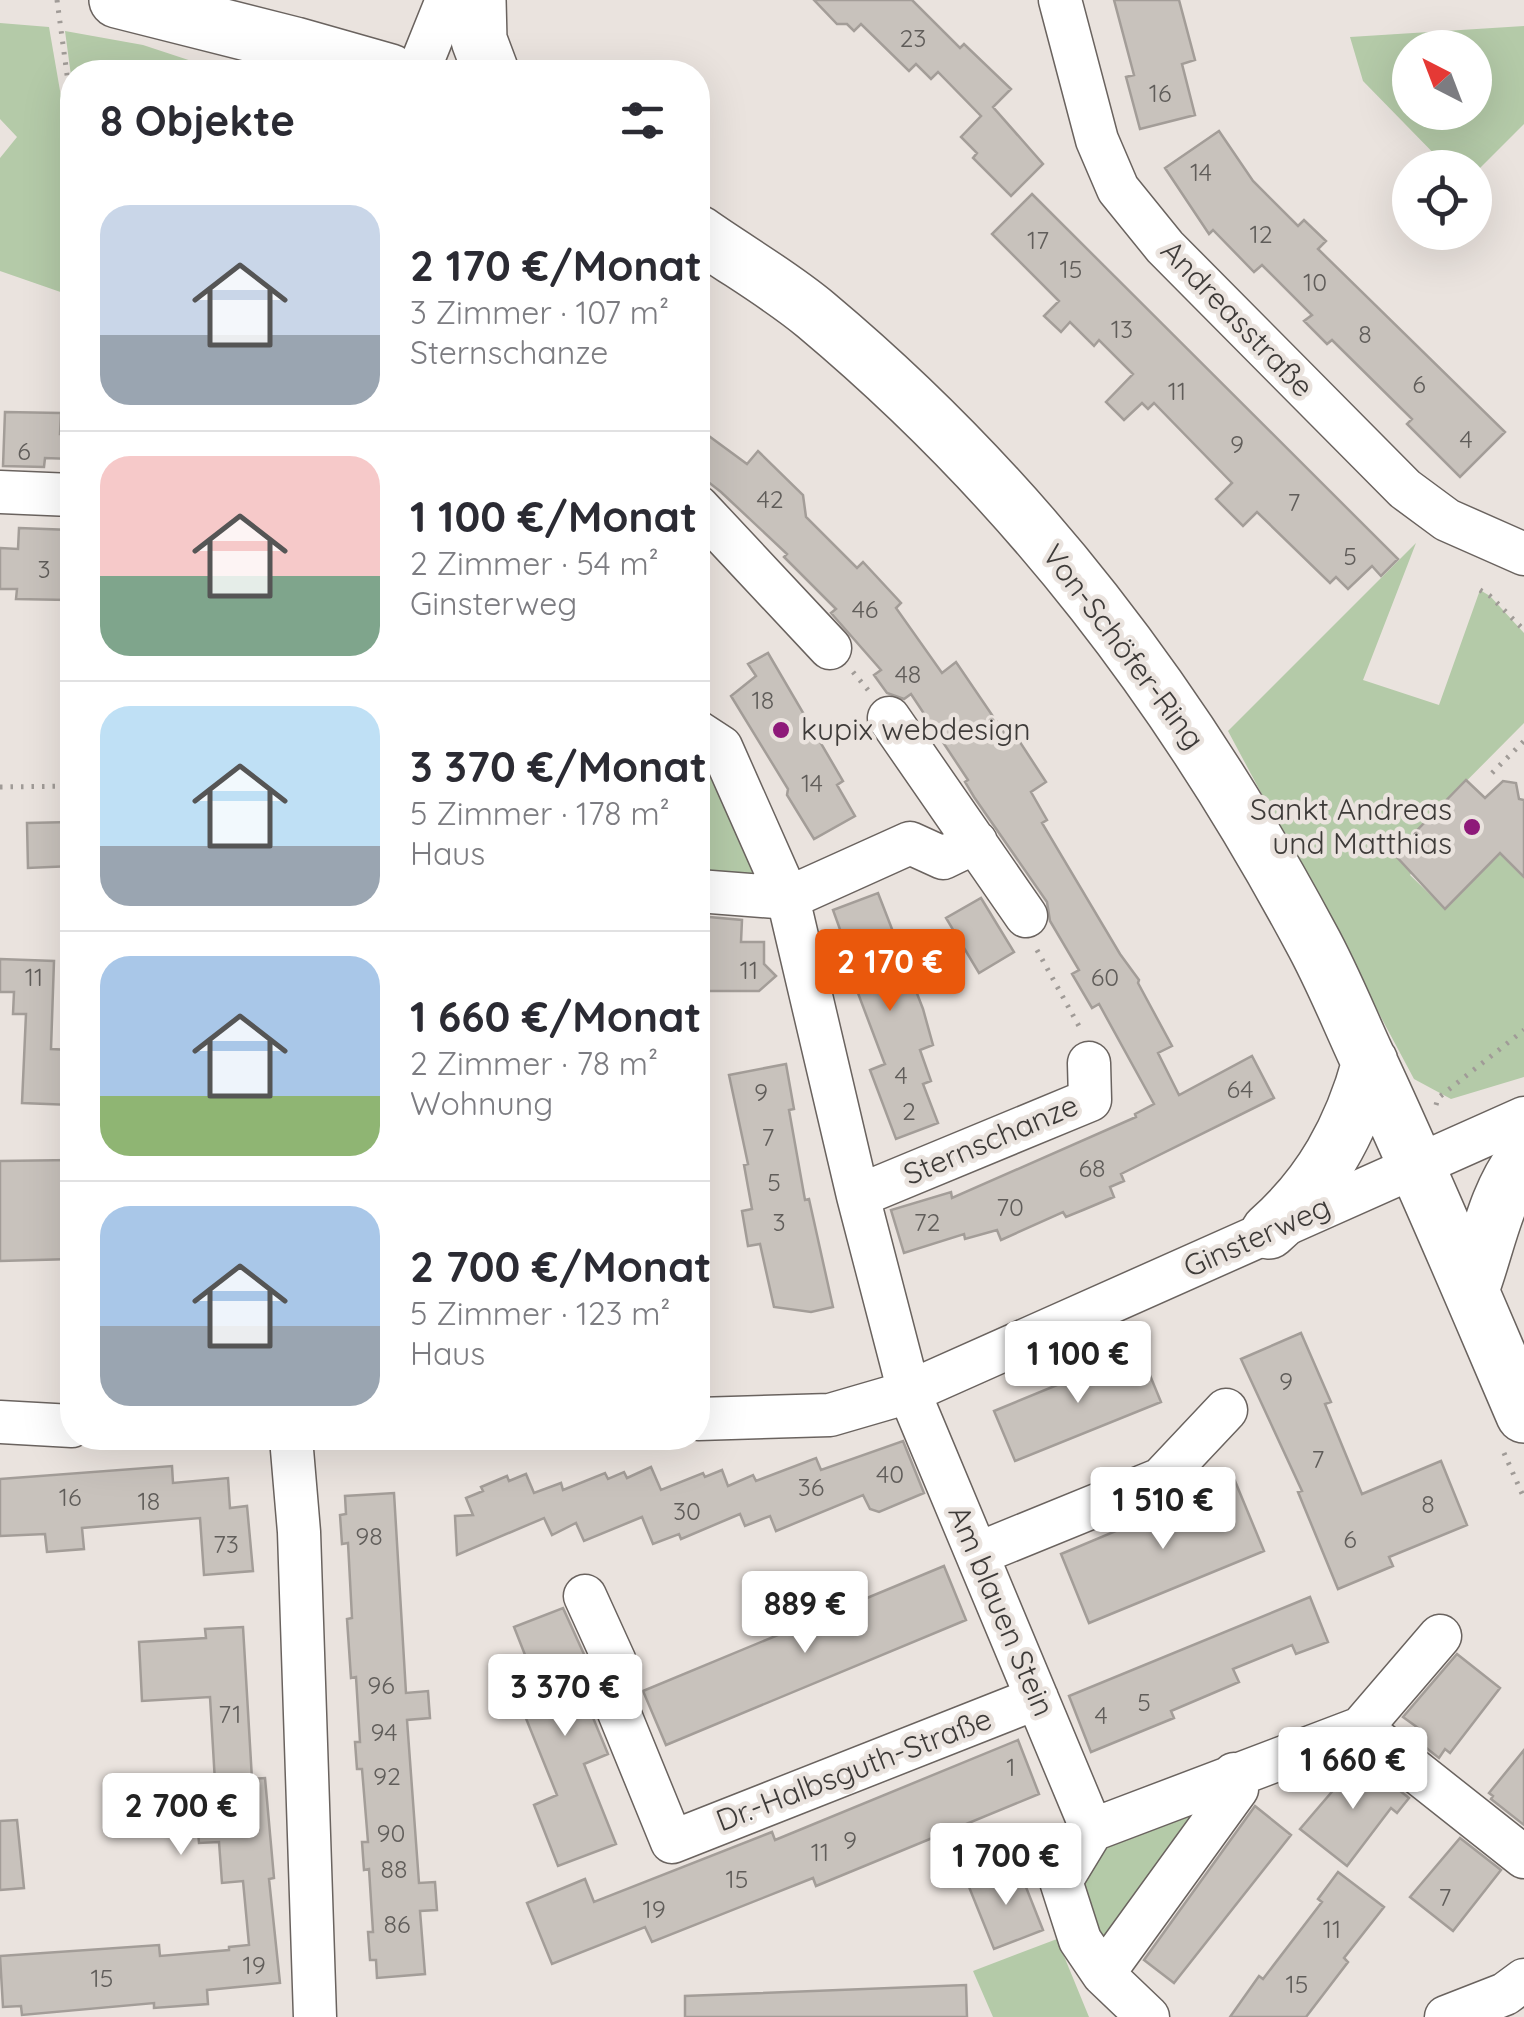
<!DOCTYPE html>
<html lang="de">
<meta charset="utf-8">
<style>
:root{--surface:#fff;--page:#f7f7f7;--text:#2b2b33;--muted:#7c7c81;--line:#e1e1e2;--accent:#ea580c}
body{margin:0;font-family:Quicksand,sans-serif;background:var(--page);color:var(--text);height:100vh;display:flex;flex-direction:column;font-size:38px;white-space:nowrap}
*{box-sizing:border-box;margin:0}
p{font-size:32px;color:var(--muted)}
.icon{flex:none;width:55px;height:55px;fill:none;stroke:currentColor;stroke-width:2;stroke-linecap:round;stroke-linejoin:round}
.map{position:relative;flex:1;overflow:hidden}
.side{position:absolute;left:60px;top:60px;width:650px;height:1390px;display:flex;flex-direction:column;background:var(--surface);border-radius:40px;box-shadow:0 10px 40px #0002}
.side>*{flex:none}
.needle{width:65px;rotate:318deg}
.controls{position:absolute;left:1392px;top:30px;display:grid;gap:20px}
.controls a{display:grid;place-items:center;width:100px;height:100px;border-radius:50%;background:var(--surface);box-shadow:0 10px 40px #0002;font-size:50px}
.price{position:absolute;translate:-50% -85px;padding:0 22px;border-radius:10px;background:#fff;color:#222;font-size:32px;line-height:65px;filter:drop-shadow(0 2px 5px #0008)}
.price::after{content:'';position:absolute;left:50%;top:60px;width:30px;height:22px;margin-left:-15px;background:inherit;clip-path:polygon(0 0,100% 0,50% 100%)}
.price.active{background:var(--accent);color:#fff}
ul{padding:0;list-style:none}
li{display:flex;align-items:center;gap:30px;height:250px;padding:0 40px}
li+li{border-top:2px solid var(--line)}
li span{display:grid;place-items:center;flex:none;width:280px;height:200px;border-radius:30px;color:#555}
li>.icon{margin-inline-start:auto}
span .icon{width:120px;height:120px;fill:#fffc;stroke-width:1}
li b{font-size:42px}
h2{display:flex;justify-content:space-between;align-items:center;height:120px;padding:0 40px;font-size:42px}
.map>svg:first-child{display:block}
</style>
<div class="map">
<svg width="1524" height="2017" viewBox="0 0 1524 2017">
<rect width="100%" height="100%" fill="#eae3de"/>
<path fill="#b4caa8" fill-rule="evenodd" d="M 0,23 L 49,27 L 72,160 L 72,296 L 0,271 L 0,158 L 17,137 L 0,119 Z
M 1524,26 L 1524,124 L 1475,173 L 1475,168 L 1447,167 L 1363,81 L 1350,37 ZM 1410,48 L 1475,48 L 1475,112 L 1410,112 Z
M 65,31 L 143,45 L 225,72 L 72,72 L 72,83 Z
M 1416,543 L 1363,680 L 1439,705 L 1480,590 L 1490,596 L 1524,633 L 1524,723 L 1394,854 L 1412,872 L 1410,875 L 1445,909 L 1500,853 L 1524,877 L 1524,1077 L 1451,1099 L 1414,1079 L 1228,731 Z
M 698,748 L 759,875 L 698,879 Z
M 1219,1799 L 1119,1937 L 1090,1934 L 1075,1895 L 1099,1842 Z
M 1057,1939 L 1089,2017 L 993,2017 L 973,1971 Z"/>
<path fill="#c8c2bc" stroke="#a39d98" stroke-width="2.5" d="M 814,0 L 912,0 L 960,48 L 964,44 L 1011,89 L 993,107 L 1043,164 L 1011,196 L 973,158 L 977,153 L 961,137 L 981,116 L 938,72 L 931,79 L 916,64 L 909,71 L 861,24 L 854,31 L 847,24 L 837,24 Z
M 1114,0 L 1179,0 L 1195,60 L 1182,64 L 1195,115 L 1140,129 L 1126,77 L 1134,75 Z
M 1219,131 L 1253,181 L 1298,226 L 1304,220 L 1326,241 L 1318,249 L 1505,432 L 1460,477 L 1407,424 L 1412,419 L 1332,340 L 1327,344 L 1304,321 L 1312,315 L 1262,265 L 1254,272 L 1213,230 L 1209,234 L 1165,168 Z
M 1032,194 L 1398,559 L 1381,576 L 1372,566 L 1348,589 L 1336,577 L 1330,583 L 1257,512 L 1243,526 L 1216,499 L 1232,483 L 1154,403 L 1148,409 L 1142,403 L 1124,420 L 1106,402 L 1133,374 L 1099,340 L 1094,346 L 1070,322 L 1061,332 L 1044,316 L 1059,301 L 992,234 Z
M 5,412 L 61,413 L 60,434 L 72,434 L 72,459 L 45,458 L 44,467 L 3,466 Z
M 698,428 L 747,464 L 758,451 L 803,495 L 806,517 L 857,568 L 863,562 L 901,603 L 896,608 L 942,673 L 956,662 L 1007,737 L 1014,733 L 1046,782 L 1031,792 L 1047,820 L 1042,823 L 1120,954 L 1139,980 L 1138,983 L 1172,1046 L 1158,1053 L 1179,1095 L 1252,1056 L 1274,1098 L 1121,1174 L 1124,1181 L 1110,1187 L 1114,1197 L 1083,1210 L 1066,1217 L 1063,1212 L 1001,1240 L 997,1230 L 965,1239 L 964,1234 L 904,1253 L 891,1210 L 951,1192 L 952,1198 L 1136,1117 L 1135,1114 L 1154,1104 L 1099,1004 L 1092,1008 L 1072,974 L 1079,970 L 1050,921 L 1047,902 L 974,797 L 965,782 L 968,780 L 911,694 L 904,699 L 887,693 L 874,675 L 881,670 L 831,613 L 836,609 L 784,557 L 787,554 L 721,492 L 698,474 Z
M 19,528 L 71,530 L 69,600 L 16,599 L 17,589 L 0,589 L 0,548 L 18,549 Z
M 768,653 L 843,781 L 837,785 L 855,816 L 814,839 L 787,795 L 788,789 L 731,696 L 756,676 L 748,664 Z
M 1466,780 L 1485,798 L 1503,781 L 1516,783 L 1519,799 L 1524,800 L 1524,877 L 1500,853 L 1445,909 L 1394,854 Z
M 71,822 L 72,866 L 28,868 L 27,823 Z
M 878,893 L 923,1009 L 933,1045 L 920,1050 L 931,1081 L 923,1084 L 938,1123 L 896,1139 L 870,1070 L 885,1064 L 884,1062 L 850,972 L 855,971 L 833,910 Z
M 981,898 L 1014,952 L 979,973 L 946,918 Z
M 698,916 L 742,920 L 741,942 L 764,942 L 764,964 L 776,976 L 759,991 L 698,991 Z
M 0,959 L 54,961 L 51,1049 L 72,1050 L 72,1105 L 22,1103 L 26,1014 L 13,1014 L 14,992 L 0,992 Z
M 786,1064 L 794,1109 L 789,1110 L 805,1200 L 809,1199 L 833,1307 L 811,1312 L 774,1307 L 760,1244 L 748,1246 L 742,1211 L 752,1209 L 744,1165 L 748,1164 L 729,1075 Z
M 72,1160 L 72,1259 L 0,1261 L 0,1161 Z
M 1301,1333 L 1331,1402 L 1325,1404 L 1362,1494 L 1441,1461 L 1467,1525 L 1389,1557 L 1393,1566 L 1338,1589 L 1298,1492 L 1302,1491 L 1241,1359 Z
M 1140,1351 L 1161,1402 L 1015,1461 L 994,1411 Z
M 903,1441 L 924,1493 L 879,1512 L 870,1509 L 863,1495 L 776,1531 L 770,1516 L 745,1526 L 740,1514 L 681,1539 L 679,1534 L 653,1544 L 642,1517 L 584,1541 L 576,1523 L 552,1535 L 544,1518 L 457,1555 L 455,1516 L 473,1515 L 466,1498 L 483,1491 L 481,1487 L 507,1476 L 509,1481 L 526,1474 L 534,1493 L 561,1483 L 563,1490 L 605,1473 L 608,1479 L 624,1472 L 627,1478 L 651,1467 L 661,1490 L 703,1473 L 705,1477 L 722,1470 L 728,1486 L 753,1475 L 756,1481 L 816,1458 L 821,1470 Z
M 172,1466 L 173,1483 L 228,1478 L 230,1508 L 247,1506 L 253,1571 L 204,1575 L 200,1518 L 82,1528 L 84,1549 L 47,1552 L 45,1534 L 0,1536 L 0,1479 Z
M 1235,1481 L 1264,1551 L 1089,1623 L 1061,1554 Z
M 394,1493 L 406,1693 L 428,1691 L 429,1705 L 430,1718 L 407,1720 L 419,1883 L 435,1882 L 437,1910 L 420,1911 L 425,1974 L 377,1978 L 376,1960 L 370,1960 L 368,1932 L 373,1932 L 369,1869 L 364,1870 L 362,1842 L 368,1842 L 362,1769 L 357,1769 L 355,1742 L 360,1742 L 356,1677 L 351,1678 L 347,1619 L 352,1618 L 348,1543 L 342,1544 L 340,1515 L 346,1514 L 345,1496 Z
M 944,1566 L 966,1620 L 666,1745 L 643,1691 Z
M 1310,1597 L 1328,1642 L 1296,1654 L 1292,1645 L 1233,1669 L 1239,1682 L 1171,1711 L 1174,1718 L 1091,1752 L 1069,1696 Z
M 563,1608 L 588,1663 L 585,1671 L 575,1674 L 608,1754 L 584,1764 L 616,1844 L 558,1866 L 534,1805 L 557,1795 L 525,1716 L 546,1708 L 514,1627 Z
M 243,1627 L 252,1779 L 265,1778 L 274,1878 L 269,1879 L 280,1983 L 207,1990 L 208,2004 L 154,2008 L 154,2003 L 22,2015 L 21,2006 L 3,2007 L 0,1956 L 159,1945 L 160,1956 L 229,1950 L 229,1947 L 249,1945 L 243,1881 L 222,1883 L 219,1842 L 199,1843 L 194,1784 L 215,1782 L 210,1697 L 142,1701 L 139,1642 L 206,1638 L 205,1629 Z
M 1457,1654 L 1500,1688 L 1450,1753 L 1445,1749 L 1439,1758 L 1415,1739 L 1421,1730 L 1403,1717 Z
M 1018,1740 L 1039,1794 L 816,1886 L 813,1878 L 652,1942 L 645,1927 L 552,1964 L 527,1903 L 585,1879 L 594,1902 L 772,1832 L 775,1840 Z
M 1524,1750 L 1524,1825 L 1491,1799 L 1493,1796 L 1489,1793 Z
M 1360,1759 L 1409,1798 L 1397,1813 L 1391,1808 L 1347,1866 L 1300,1829 Z
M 1255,1806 L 1291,1835 L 1174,1983 L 1144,1960 Z
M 17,1820 L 24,1888 L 0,1890 L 0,1821 Z
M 1460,1838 L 1501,1870 L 1453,1931 L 1410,1897 Z
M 1018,1867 L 1043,1930 L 994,1949 L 969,1887 Z
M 1338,1872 L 1384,1907 L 1344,1958 L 1348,1962 L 1306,2017 L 1230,2017 L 1259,1976 L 1263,1979 L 1322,1902 L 1318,1899 Z
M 966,1985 L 967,2017 L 685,2017 L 685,1996 Z"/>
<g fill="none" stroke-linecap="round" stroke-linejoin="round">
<g stroke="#6a635f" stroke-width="45">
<path id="minor" d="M 1060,0 L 1097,140 L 1118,189 L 1165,247 L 1405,489 L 1447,520 L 1524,554
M 418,72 L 447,0
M 0,492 L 72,495
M 698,507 L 830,648
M 889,718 L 1026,916
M 698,732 L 721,747 L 788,898 L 910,843 L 943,858 L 976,842
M 698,891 L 788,898 L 858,1196 L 909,1392 L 1092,1830
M 858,1196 L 1090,1100 L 1089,1063
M 698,1419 L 830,1415 L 909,1392 L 1524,1118
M 0,1422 L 72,1426
M 291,1438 L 299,1532 L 315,2017
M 977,1554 L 1161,1479 L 1226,1410
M 585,1596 L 615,1662 L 607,1683 L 672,1842 L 1037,1698
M 1361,1728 L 1524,1857
M 1103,1974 L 1237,1789 L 1234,1774
M 1148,2017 L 1103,1974 L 1080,1940 L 1061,1881 L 1092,1830 L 1361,1728 L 1440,1636
M 1446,2017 L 1505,1994 L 1524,1980"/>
</g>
<g stroke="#6a635f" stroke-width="58">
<path id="major" d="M 117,0 L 295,45 L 390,72
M 478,0 L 479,40 L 491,72
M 698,233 C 736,260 779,284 816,315 C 1026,491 1182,697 1311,938 C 1332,976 1348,1016 1366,1055 C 1422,1174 1472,1294 1524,1415
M 1269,1231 C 1321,1185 1352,1129 1370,1062
M 1471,1290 C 1488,1244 1494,1199 1524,1158"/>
</g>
<path stroke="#a09b97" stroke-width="5" stroke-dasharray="2.5 8" stroke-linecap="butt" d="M 57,0 L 72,112
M 1480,590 L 1490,596 L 1524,630
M 853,672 L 868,690
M 1492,773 L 1524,741
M 0,787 L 72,786
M 1037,950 L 1080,1028
M 1436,1105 L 1438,1098 L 1524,1030
M 1504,1453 L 1524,1498"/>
<use href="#minor" stroke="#fff" stroke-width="42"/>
<use href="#major" stroke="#fff" stroke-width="55"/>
</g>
<g fill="#8e1979" stroke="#eae3de" stroke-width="4">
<circle cx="781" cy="730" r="10"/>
<circle cx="1472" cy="827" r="10"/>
</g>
<g text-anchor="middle" stroke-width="9" stroke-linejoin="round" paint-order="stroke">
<g font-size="25" fill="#605d5a">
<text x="913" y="47">23</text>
<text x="1160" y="102">16</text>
<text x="1201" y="181">14</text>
<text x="1261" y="243">12</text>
<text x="1038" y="249">17</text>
<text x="1071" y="278">15</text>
<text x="1315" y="291">10</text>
<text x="1122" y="338">13</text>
<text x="1365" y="343">8</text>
<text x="1419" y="393">6</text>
<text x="1177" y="400">11</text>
<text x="1466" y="448">4</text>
<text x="1237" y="453">9</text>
<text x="24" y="460">6</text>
<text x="770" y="508">42</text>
<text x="1294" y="511">7</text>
<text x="1350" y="565">5</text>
<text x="44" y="578">3</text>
<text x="865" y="618">46</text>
<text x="908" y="683">48</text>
<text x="763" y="709">18</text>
<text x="812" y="792">14</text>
<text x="749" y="979">11</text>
<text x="34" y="986">11</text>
<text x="1105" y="986">60</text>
<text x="901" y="1084">4</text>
<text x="1240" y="1098">64</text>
<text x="761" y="1101">9</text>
<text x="909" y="1120">2</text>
<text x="768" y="1146">7</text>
<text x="1092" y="1177">68</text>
<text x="774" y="1191">5</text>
<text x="1010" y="1216">70</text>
<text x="779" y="1231">3</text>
<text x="927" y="1231">72</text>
<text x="1286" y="1390">9</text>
<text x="1318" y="1468">7</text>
<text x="890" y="1483">40</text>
<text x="811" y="1496">36</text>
<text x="70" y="1506">16</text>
<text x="149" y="1510">18</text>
<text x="1428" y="1513">8</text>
<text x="687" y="1520">30</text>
<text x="369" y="1545">98</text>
<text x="1350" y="1548">6</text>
<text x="226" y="1553">73</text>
<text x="381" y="1694">96</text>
<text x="1144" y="1711">5</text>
<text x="230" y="1723">71</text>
<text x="1101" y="1724">4</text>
<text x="384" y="1741">94</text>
<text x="1011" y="1776">1</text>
<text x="387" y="1785">92</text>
<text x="391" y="1842">90</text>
<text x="850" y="1849">9</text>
<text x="820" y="1861">11</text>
<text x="394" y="1878">88</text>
<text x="737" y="1888">15</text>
<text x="1445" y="1906">7</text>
<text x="654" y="1918">19</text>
<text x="397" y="1933">86</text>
<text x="1332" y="1938">11</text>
<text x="254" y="1974">19</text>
<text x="102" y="1987">15</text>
<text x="1297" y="1993">15</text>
</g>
<g font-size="30" fill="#3e3b39" stroke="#eae3de">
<text transform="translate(1237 319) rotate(46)" y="10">Andreasstraße</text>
<text transform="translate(1123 647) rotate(53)" y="10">Von-Schöfer-Ring</text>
<text transform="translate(991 1140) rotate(-23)" y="10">Sternschanze</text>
<text transform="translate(1257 1237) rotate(-24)" y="10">Ginsterweg</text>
<text transform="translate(1001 1611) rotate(67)" y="10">Am blauen Stein</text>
<text transform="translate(854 1770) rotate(-21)" y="10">Dr.-Halbsguth-Straße</text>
</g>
<g font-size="30" fill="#3e3b39" stroke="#eae3de" text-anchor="start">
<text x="801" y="740">kupix webdesign</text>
<text x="1452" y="820" text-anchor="end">Sankt Andreas<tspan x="1452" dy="34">und Matthias</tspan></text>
</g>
</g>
</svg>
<div class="controls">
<a><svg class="needle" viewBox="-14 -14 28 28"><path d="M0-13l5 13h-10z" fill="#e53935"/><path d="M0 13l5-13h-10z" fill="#7c7c81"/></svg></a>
<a><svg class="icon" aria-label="locate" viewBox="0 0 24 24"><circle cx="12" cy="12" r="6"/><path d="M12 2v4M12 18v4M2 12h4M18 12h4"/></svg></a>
</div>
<b class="price active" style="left:890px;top:1014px">2 170 €</b>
<b class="price" style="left:1078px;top:1406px">1 100 €</b>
<b class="price" style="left:1163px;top:1552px">1 510 €</b>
<b class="price" style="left:805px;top:1656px">889 €</b>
<b class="price" style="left:565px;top:1739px">3 370 €</b>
<b class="price" style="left:1353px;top:1812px">1 660 €</b>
<b class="price" style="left:181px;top:1858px">2 700 €</b>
<b class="price" style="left:1006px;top:1908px">1 700 €</b>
<section class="side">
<h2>8 Objekte<svg class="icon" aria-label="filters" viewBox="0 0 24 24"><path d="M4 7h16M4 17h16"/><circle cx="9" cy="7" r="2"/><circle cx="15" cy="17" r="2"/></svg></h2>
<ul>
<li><span style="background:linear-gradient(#c9d6e8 65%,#9aa5b1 0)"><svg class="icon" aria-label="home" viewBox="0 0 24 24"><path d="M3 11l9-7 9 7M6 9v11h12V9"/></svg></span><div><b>2 170 €/Monat</b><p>3 Zimmer · 107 m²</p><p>Sternschanze</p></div></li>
<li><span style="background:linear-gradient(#f6c9c9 60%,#7fa58c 0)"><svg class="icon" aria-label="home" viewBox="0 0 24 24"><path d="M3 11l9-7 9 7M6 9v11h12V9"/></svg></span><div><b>1 100 €/Monat</b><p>2 Zimmer · 54 m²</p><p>Ginsterweg</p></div></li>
<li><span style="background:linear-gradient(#bfe0f5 70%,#9aa5b1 0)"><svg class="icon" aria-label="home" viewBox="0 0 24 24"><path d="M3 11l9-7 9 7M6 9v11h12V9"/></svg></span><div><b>3 370 €/Monat</b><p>5 Zimmer · 178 m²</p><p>Haus</p></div></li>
<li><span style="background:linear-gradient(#a9c7e8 70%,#8fb573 0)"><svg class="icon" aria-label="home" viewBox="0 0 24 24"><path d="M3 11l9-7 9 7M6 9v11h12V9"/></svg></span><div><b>1 660 €/Monat</b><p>2 Zimmer · 78 m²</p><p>Wohnung</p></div></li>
<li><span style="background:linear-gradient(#a9c7e8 60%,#9aa5b1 0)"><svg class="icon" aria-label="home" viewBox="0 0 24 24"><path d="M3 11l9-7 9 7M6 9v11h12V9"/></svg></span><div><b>2 700 €/Monat</b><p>5 Zimmer · 123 m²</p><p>Haus</p></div></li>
</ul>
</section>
</div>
